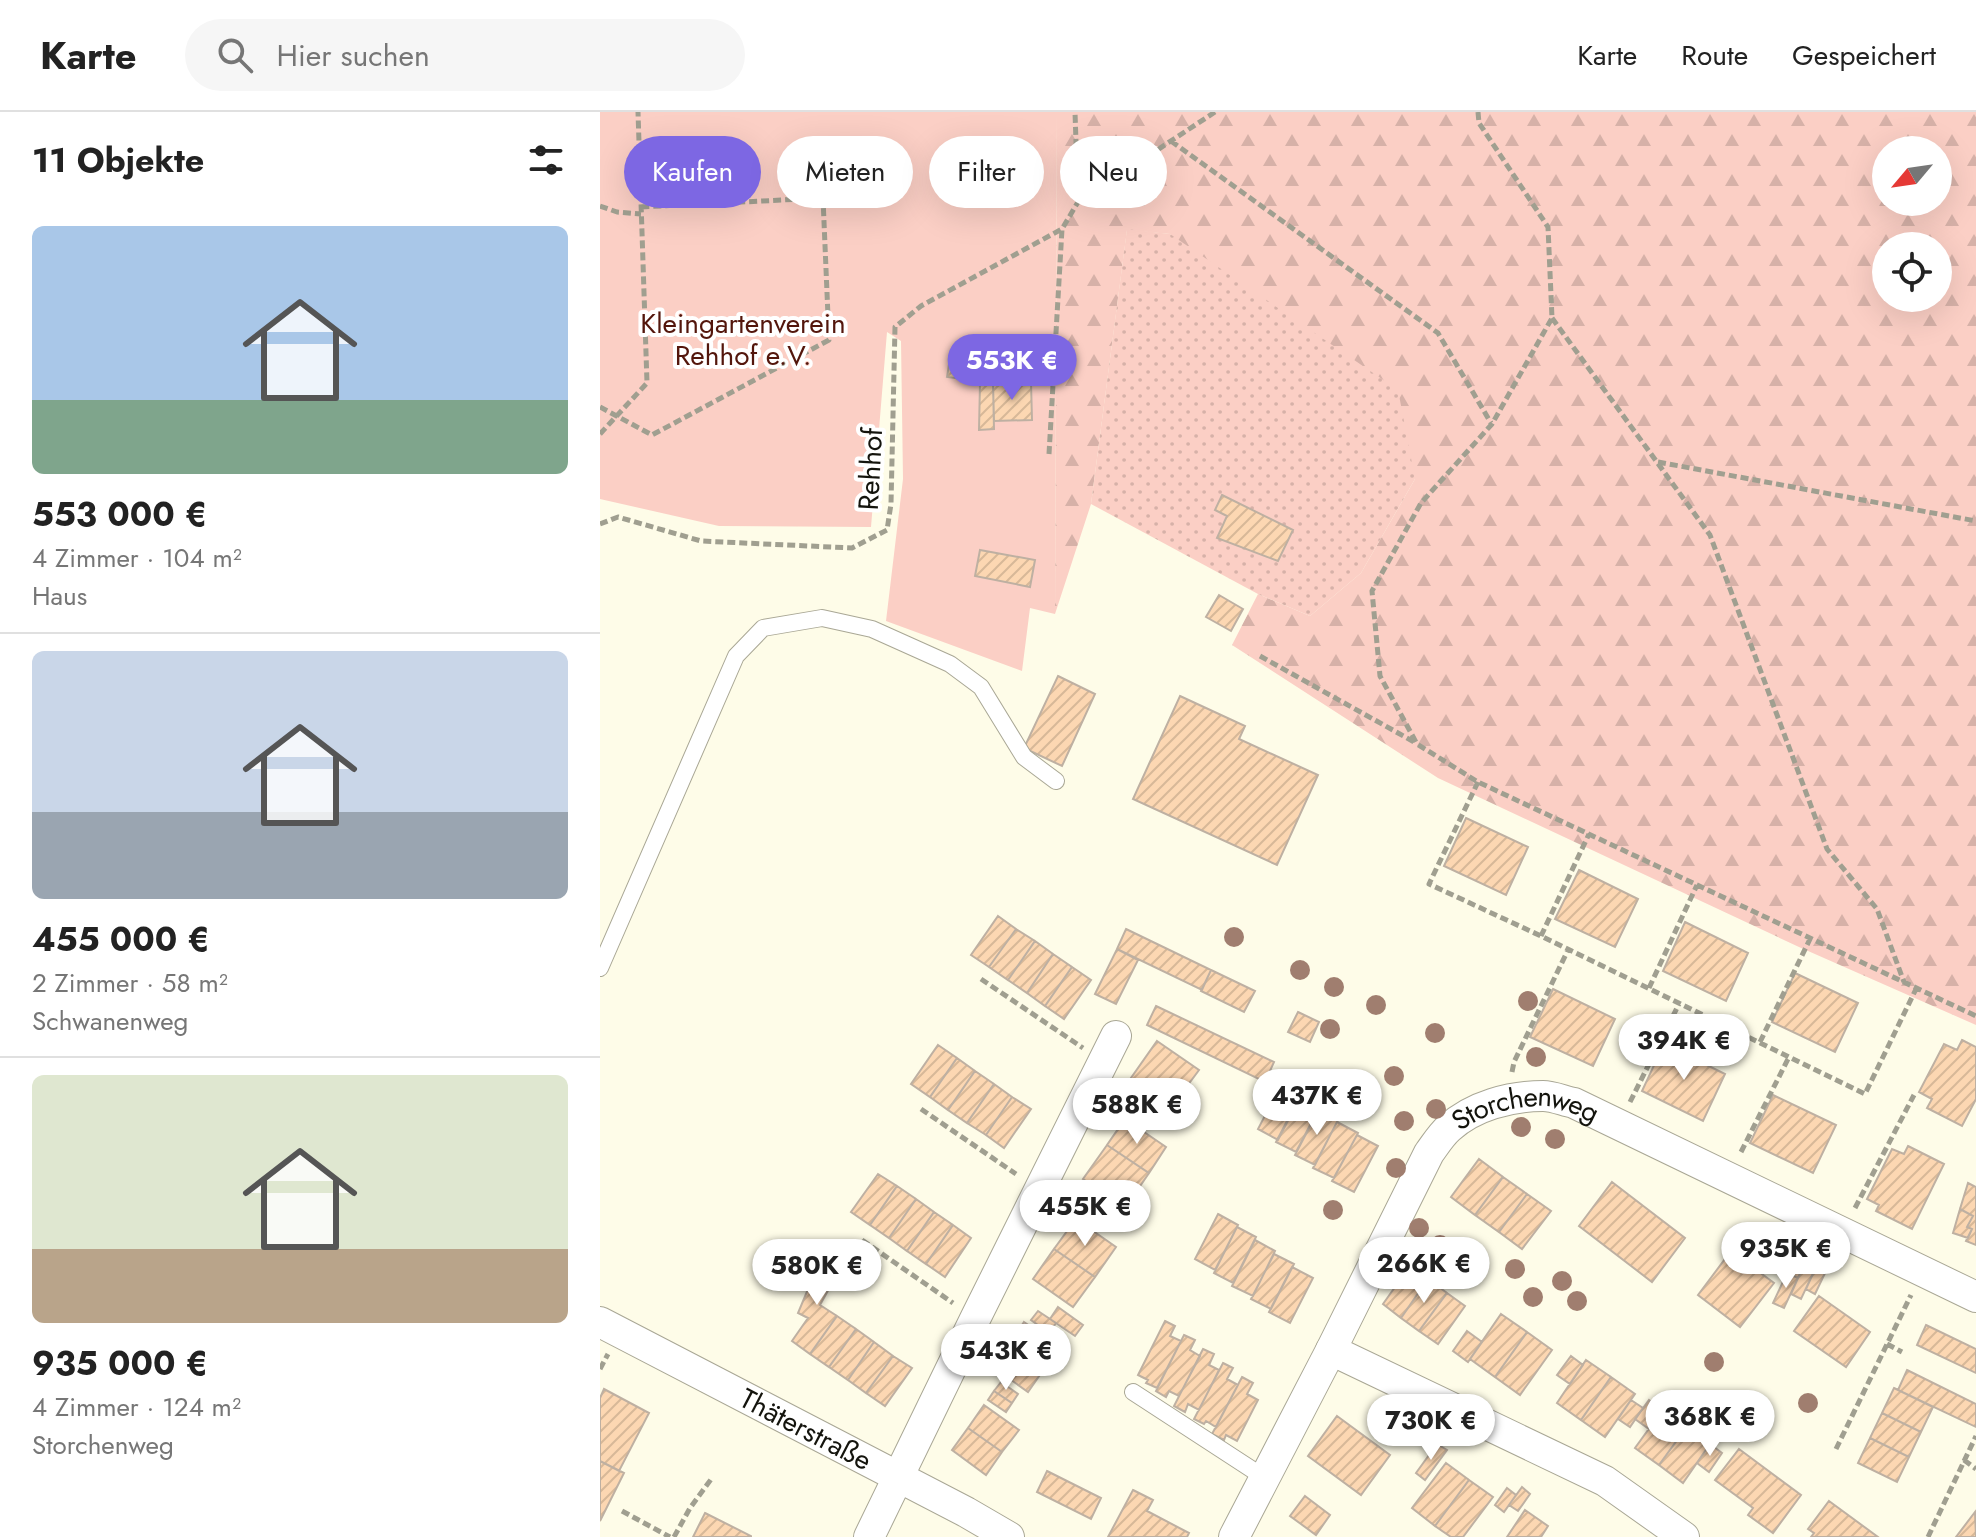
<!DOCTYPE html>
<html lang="de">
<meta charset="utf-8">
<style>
:root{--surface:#fff;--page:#f6f6f6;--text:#222;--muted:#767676;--line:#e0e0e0;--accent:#7d67e3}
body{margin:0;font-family:Jost,sans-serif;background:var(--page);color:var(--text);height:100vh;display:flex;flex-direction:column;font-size:30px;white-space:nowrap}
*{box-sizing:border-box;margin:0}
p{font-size:26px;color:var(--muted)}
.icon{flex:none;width:44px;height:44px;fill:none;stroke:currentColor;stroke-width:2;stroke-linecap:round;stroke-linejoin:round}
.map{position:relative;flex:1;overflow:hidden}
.side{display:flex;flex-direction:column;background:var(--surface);width:600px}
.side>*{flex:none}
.top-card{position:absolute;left:24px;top:24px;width:760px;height:72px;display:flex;gap:16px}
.needle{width:52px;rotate:241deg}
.buttons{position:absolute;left:1272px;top:24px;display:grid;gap:16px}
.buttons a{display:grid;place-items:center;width:80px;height:80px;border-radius:50%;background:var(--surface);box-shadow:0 8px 32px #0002;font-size:40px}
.price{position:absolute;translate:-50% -68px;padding:0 18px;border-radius:28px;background:#fff;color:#222;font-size:26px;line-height:52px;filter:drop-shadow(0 2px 4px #0008)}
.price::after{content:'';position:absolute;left:50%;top:48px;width:24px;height:18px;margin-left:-12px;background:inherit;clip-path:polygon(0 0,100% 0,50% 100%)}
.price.selected{background:var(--accent);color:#fff}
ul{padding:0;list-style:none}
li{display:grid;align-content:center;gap:16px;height:424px;padding:0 32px}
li+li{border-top:2px solid var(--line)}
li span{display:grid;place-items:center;height:248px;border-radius:12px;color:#555}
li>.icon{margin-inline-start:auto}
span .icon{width:144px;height:144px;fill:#fffc;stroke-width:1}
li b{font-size:34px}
h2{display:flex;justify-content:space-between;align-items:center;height:96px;padding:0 32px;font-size:34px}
.pill{padding:0 28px;border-radius:36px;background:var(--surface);box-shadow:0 8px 32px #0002;font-size:28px;line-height:72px}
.pill.selected{background:var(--accent);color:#fff}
header{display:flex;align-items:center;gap:48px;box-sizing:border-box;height:112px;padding:0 40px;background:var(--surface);border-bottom:2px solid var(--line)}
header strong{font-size:38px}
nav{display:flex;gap:44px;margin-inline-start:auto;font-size:28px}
.search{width:560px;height:72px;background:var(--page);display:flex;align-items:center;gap:20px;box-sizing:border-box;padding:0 28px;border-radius:44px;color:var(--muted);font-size:30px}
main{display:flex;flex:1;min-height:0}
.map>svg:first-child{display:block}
</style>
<header>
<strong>Karte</strong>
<div class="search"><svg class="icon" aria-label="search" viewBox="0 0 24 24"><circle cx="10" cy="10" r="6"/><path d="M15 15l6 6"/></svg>Hier suchen</div>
<nav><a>Karte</a><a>Route</a><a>Gespeichert</a></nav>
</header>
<main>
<section class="side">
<h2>11 Objekte<svg class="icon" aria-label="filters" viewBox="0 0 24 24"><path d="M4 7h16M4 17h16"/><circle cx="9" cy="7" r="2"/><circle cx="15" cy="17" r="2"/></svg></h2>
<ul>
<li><span style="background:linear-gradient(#a9c7e8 70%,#7fa58c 0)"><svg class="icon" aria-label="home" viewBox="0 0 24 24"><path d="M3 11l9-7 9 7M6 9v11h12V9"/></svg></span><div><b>553 000 €</b><p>4 Zimmer · 104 m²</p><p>Haus</p></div></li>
<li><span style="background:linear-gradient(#c9d6e8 65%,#9aa5b1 0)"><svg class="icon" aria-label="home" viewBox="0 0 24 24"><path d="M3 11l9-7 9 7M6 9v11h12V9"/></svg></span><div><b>455 000 €</b><p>2 Zimmer · 58 m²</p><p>Schwanenweg</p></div></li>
<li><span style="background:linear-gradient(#dfe7d0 70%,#b9a48a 0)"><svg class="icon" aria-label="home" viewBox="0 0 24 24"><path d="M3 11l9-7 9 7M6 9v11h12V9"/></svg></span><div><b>935 000 €</b><p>4 Zimmer · 124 m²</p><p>Storchenweg</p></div></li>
</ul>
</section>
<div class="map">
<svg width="1376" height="1425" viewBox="0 0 1376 1425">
<defs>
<pattern id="forest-firs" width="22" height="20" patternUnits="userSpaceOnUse" patternTransform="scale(2)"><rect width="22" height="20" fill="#fbcfc5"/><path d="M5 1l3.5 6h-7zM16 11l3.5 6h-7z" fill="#d6b1a8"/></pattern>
<pattern id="park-dots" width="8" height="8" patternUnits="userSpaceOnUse" patternTransform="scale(2)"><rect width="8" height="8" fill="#fbcfc5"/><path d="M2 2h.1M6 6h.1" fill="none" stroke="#d6b1a8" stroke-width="1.8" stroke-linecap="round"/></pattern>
<pattern id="building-hatch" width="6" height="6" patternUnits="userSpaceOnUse" patternTransform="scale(2)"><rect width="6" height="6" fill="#fcd7b2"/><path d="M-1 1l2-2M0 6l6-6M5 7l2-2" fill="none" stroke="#d7b898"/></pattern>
</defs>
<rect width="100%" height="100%" fill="#fefce8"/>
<path fill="url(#forest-firs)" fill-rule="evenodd" d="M 457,0 L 1376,0 L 1376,913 L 1199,835 L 838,666 L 632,533 L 658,482 L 710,504 L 761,461 L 815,367 L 570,122 L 527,118 L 491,392 L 455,502 ZM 1286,38 L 1338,38 L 1338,90 L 1286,90 ZM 1286,134 L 1338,134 L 1338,186 L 1286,186 Z"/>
<path fill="url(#park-dots)" d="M 527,117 L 570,122 L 798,278 L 815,367 L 761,461 L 710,504 L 658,482 L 491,392 Z"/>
<path fill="#fbcfc5" d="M 0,0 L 457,0 L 455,502 L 430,496 L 422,559 L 286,509 L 303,367 L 301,229 L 287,220 L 271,415 L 119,414 L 0,387 Z"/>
<path fill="url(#building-hatch)" stroke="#beb0a2" stroke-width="2" d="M 350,246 L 372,249 L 369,268 L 347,265 Z
M 431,270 L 432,308 L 394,309 L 393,271 Z
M 380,271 L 393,271 L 394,317 L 379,318 Z
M 622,383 L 693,418 L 678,449 L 617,426 L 627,404 L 615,398 Z
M 380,438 L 435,448 L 430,475 L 375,464 Z
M 619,483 L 643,497 L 631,519 L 606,505 Z
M 458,564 L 495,582 L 462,654 L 424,636 Z
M 580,584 L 645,614 L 639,627 L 718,663 L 677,753 L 533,687 Z
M 866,706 L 928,735 L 906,783 L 844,754 Z
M 979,758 L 1038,787 L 1015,835 L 955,807 Z
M 398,804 L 416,817 L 389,855 L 371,843 Z
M 1085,810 L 1148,841 L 1126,889 L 1063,859 Z
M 416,817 L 435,829 L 408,868 L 389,855 Z
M 526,817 L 611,858 L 602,878 L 517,837 Z
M 435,829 L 453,842 L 427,881 L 408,868 Z
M 517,837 L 538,848 L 516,892 L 495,882 Z
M 453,842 L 472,855 L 445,894 L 427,881 Z
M 472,855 L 491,868 L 464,907 L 445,894 Z
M 611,858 L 655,879 L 644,900 L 601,879 Z
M 1195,861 L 1258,891 L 1235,940 L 1172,910 Z
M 953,877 L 1015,907 L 993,954 L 930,925 Z
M 556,894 L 674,950 L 665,970 L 547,913 Z
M 698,900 L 719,910 L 710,930 L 688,920 Z
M 1362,928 L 1376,935 L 1376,987 L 1362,1014 L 1327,996 L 1332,987 L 1319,980 L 1344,932 L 1357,938 Z
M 557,929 L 599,958 L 582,981 L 588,986 L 575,1005 L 568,1001 L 567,1003 L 526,973 Z
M 1064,932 L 1125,962 L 1103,1009 L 1042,979 Z
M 338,933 L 357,946 L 330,985 L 311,972 Z
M 357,946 L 375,959 L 348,998 L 330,985 Z
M 375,959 L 394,972 L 367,1011 L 348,998 Z
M 682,971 L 702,982 L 678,1028 L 658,1017 Z
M 394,972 L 412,985 L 386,1023 L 367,1011 Z
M 1173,983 L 1236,1013 L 1213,1061 L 1150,1031 Z
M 700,984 L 720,994 L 696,1040 L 676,1030 Z
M 412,985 L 431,997 L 404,1036 L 386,1023 Z
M 542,985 L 565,1001 L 557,1012 L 535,996 Z
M 719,997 L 738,1008 L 715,1053 L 695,1043 Z
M 525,1007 L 566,1035 L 549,1061 L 507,1033 Z
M 737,1010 L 758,1021 L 734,1066 L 713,1056 Z
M 757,1023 L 778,1034 L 754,1080 L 732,1069 Z
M 507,1033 L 549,1061 L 525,1096 L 483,1067 Z
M 1308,1034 L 1344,1052 L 1312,1117 L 1276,1099 L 1279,1093 L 1267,1087 L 1292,1037 L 1304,1042 Z
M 879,1047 L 903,1065 L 875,1103 L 851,1085 Z
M 278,1062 L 297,1074 L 270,1113 L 251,1100 Z
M 903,1065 L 927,1082 L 899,1120 L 875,1103 Z
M 1012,1070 L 1085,1126 L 1052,1170 L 979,1114 Z
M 1368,1071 L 1376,1075 L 1376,1133 L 1366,1129 L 1372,1117 L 1367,1115 L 1373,1104 L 1360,1097 Z
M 297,1074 L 316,1087 L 289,1126 L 270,1113 Z
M 497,1077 L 521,1093 L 513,1105 L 489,1089 Z
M 927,1082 L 951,1099 L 922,1137 L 899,1120 Z
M 316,1087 L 334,1100 L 307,1139 L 289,1126 Z
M 489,1089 L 513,1105 L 505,1117 L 481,1100 Z
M 1360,1097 L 1373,1104 L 1367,1115 L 1372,1117 L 1368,1126 L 1353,1121 Z
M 334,1100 L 353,1113 L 326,1152 L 307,1139 Z
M 618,1102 L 638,1113 L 615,1158 L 595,1147 Z
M 476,1107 L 516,1135 L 495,1165 L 454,1137 Z
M 353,1113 L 371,1126 L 345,1165 L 326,1152 Z
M 637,1115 L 656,1125 L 633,1171 L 614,1161 Z
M 655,1128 L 675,1139 L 653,1184 L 632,1174 Z
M 1201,1130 L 1212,1135 L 1198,1166 L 1187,1161 Z
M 454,1137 L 495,1165 L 473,1195 L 433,1167 Z
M 1131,1139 L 1174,1171 L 1140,1215 L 1098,1183 Z
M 674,1142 L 694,1152 L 671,1197 L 651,1187 Z
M 221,1146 L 241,1155 L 220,1193 L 237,1204 L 210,1242 L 192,1229 L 208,1206 L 198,1201 Z
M 1205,1150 L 1216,1155 L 1201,1187 L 1191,1182 Z
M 810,1154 L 828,1167 L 801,1206 L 783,1192 Z
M 692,1155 L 713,1166 L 690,1211 L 669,1200 Z
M 1216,1155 L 1226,1159 L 1215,1182 L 1206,1177 Z
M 1187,1161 L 1198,1166 L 1184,1196 L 1173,1191 Z
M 828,1167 L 847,1181 L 819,1219 L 801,1206 Z
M 847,1181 L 865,1194 L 838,1232 L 819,1219 Z
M 1219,1184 L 1270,1220 L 1246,1255 L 1194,1219 Z
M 458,1195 L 483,1213 L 475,1224 L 450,1207 Z
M 438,1199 L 456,1211 L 449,1221 L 431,1208 Z
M 901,1202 L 927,1220 L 895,1265 L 870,1247 Z
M 237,1204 L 256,1217 L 229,1255 L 210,1242 Z
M 565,1209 L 575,1214 L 570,1224 L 581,1229 L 557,1276 L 546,1271 L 548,1268 L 538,1263 Z
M 424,1210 L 459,1234 L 444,1257 L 409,1233 Z
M 1326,1213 L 1376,1237 L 1376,1261 L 1317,1233 Z
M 256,1217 L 274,1230 L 248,1268 L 229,1255 Z
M 867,1219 L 882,1230 L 868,1250 L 853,1239 Z
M 927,1220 L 952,1238 L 920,1283 L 895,1265 Z
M 584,1223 L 595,1228 L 590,1238 L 600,1244 L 579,1284 L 569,1279 L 566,1285 L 556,1279 Z
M 274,1230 L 293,1244 L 266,1281 L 248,1268 Z
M 409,1233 L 444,1257 L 428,1280 L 393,1255 Z
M 603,1237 L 614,1242 L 609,1253 L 619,1258 L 599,1298 L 588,1292 L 585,1300 L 574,1294 Z
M 293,1244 L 312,1256 L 285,1294 L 266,1281 Z
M 971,1244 L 983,1253 L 970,1272 L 957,1263 Z
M 986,1248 L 1011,1265 L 981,1308 L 957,1291 Z
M 623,1251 L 633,1256 L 627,1267 L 638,1273 L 616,1315 L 606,1309 L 604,1312 L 594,1307 Z
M 1307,1258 L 1376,1292 L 1376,1315 L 1298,1278 Z
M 642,1265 L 653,1271 L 647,1282 L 658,1288 L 637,1329 L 626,1323 L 624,1328 L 612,1322 Z
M 1011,1265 L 1035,1282 L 1005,1325 L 981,1308 Z
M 401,1270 L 418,1282 L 412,1291 L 394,1279 Z
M 1294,1276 L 1333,1295 L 1321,1320 L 1282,1301 Z
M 4,1277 L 49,1301 L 19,1359 L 0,1349 L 0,1286 Z
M 394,1279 L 412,1291 L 406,1300 L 388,1288 Z
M 1031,1288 L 1043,1296 L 1030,1315 L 1018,1307 Z
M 1049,1288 L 1062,1298 L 1049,1317 L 1035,1307 Z
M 1067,1292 L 1091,1309 L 1059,1353 L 1035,1336 Z
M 384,1293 L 419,1318 L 402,1340 L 368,1316 Z
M 1282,1301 L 1321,1320 L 1309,1345 L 1270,1326 Z
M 737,1304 L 790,1343 L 761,1383 L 708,1344 Z
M 1091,1309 L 1114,1326 L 1083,1371 L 1059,1353 Z
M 368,1316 L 402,1340 L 386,1363 L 352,1338 Z
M 1270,1326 L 1309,1345 L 1297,1370 L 1258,1351 Z
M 837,1332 L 847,1338 L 825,1368 L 816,1361 Z
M 1110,1332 L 1122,1341 L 1109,1360 L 1097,1351 Z
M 1139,1337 L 1201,1383 L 1173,1421 L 1148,1403 L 1153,1396 L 1115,1368 Z
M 0,1349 L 24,1361 L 0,1409 Z
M 846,1351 L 869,1368 L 835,1414 L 812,1396 Z
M 447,1359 L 501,1386 L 491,1407 L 437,1380 Z
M 869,1368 L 893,1385 L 863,1425 L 851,1425 L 835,1414 Z
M 922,1375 L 930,1382 L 918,1399 L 909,1393 Z
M 907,1376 L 916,1383 L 904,1400 L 895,1393 Z
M 533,1378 L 553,1388 L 547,1399 L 589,1421 L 587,1425 L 508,1425 Z
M 705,1384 L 730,1403 L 716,1423 L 690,1404 Z
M 1229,1389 L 1278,1425 L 1211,1425 L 1214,1421 L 1208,1417 Z
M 925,1398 L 948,1414 L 941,1425 L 907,1425 Z
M 1375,1400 L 1376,1425 L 1356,1425 Z
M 105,1401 L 151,1424 L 151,1425 L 93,1425 Z"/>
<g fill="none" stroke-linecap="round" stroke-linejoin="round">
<g stroke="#a9a795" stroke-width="18">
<path id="lane" d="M 0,856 L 136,544 L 163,516 L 222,506 L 272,517 L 350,552 L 381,575 L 424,645 L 456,669
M 533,1280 L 665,1366"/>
</g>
<g stroke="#a9a795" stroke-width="32">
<g id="street">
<path id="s1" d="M 0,1210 L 366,1400 L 409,1425"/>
<path d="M 731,1238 L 1005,1369 L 1084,1425"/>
<path d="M 269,1425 L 375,1207 L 516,924"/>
<path id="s2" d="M 634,1425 L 731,1238 L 829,1041 C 835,1033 841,1023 849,1016 C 873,994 910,984 943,984 C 953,984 964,989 974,991 L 1376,1185"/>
</g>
</g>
<path stroke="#a09f90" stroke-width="5" stroke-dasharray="8 4" stroke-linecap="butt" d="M 878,0 L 879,11 L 948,115 L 952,206 L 892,312 L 821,391 L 772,479 L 780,564 L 817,632 L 878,670 L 1376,904
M 571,29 L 838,221 L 891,311
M 478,90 L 615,0
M 0,94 L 17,100 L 41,102
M 952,206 L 1110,423 L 1227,737 L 1277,797 L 1304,870
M 0,295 L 52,323 L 229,228 L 223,86 L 40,95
M 0,322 L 47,271 L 38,0
M 449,342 L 462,117 L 478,90 L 475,0
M 1058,350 L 1376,409
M 0,412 L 18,405 L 101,429 L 252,436 L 287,418 L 291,392 L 295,215 L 321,194 L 462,117
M 660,544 L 816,631
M 878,670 L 829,772 L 941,824 L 1265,982 L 1316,877
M 941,824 L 989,722
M 381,867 L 483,936
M 1049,876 L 1097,773
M 1160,930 L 1210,827
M 912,960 L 914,950 L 968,838
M 1030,990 L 1079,892
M 321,997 L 416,1062
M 1141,1040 L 1189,945
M 1255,1096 L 1314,983
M 262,1128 L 353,1191
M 1287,1232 L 1302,1240
M 0,1257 L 8,1242
M 1236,1337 L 1311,1183
M 1364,1348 L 1376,1357
M 22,1399 L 70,1425
M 74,1425 L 90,1396 L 112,1366
M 1328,1425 L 1376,1324"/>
<use href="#lane" stroke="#fff" stroke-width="16"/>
<use href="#street" stroke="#fff" stroke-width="30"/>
</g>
<g fill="#a07e6f">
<circle cx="634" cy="825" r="10"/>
<circle cx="700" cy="858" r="10"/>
<circle cx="734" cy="875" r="10"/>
<circle cx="928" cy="889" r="10"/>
<circle cx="776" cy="893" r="10"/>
<circle cx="730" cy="917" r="10"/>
<circle cx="835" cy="921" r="10"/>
<circle cx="936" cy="945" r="10"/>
<circle cx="794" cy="964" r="10"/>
<circle cx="836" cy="997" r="10"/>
<circle cx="804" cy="1009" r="10"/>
<circle cx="921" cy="1015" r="10"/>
<circle cx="955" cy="1027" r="10"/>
<circle cx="796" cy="1056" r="10"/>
<circle cx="733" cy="1098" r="10"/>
<circle cx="819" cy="1116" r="10"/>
<circle cx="840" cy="1133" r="10"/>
<circle cx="915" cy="1157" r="10"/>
<circle cx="962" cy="1169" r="10"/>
<circle cx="933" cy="1185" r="10"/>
<circle cx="977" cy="1189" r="10"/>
<circle cx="1114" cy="1250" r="10"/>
<circle cx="1208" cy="1291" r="10"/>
</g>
<g text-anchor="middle" stroke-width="8" stroke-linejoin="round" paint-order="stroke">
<g font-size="28" fill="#53160c" stroke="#fff">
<text x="143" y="221">Kleingartenverein<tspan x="143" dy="32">Rehhof e.V.</tspan></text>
</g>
<g font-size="28" fill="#14140d" stroke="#fff">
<text transform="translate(270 357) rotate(-87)" y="10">Rehhof</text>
<text dy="10" stroke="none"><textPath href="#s2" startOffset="546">Storchenweg</textPath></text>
<text dy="10" stroke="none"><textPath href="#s1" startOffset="232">Thäterstraße</textPath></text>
</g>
</g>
</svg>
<div class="buttons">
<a><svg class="needle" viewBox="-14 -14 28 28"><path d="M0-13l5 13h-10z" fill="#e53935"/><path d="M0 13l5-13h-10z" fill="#767676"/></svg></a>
<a><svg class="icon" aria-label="locate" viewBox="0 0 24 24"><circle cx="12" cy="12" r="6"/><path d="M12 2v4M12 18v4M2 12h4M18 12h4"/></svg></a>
</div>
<b class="price selected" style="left:412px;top:290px">553K €</b>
<b class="price" style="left:1084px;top:970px">394K €</b>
<b class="price" style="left:717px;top:1025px">437K €</b>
<b class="price" style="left:537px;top:1034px">588K €</b>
<b class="price" style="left:485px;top:1136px">455K €</b>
<b class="price" style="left:1186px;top:1178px">935K €</b>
<b class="price" style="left:824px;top:1193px">266K €</b>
<b class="price" style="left:217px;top:1195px">580K €</b>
<b class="price" style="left:406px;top:1280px">543K €</b>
<b class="price" style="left:1110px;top:1346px">368K €</b>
<b class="price" style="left:831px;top:1350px">730K €</b>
<div class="top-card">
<a class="pill selected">Kaufen</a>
<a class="pill">Mieten</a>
<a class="pill">Filter</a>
<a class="pill">Neu</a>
</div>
</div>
</main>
